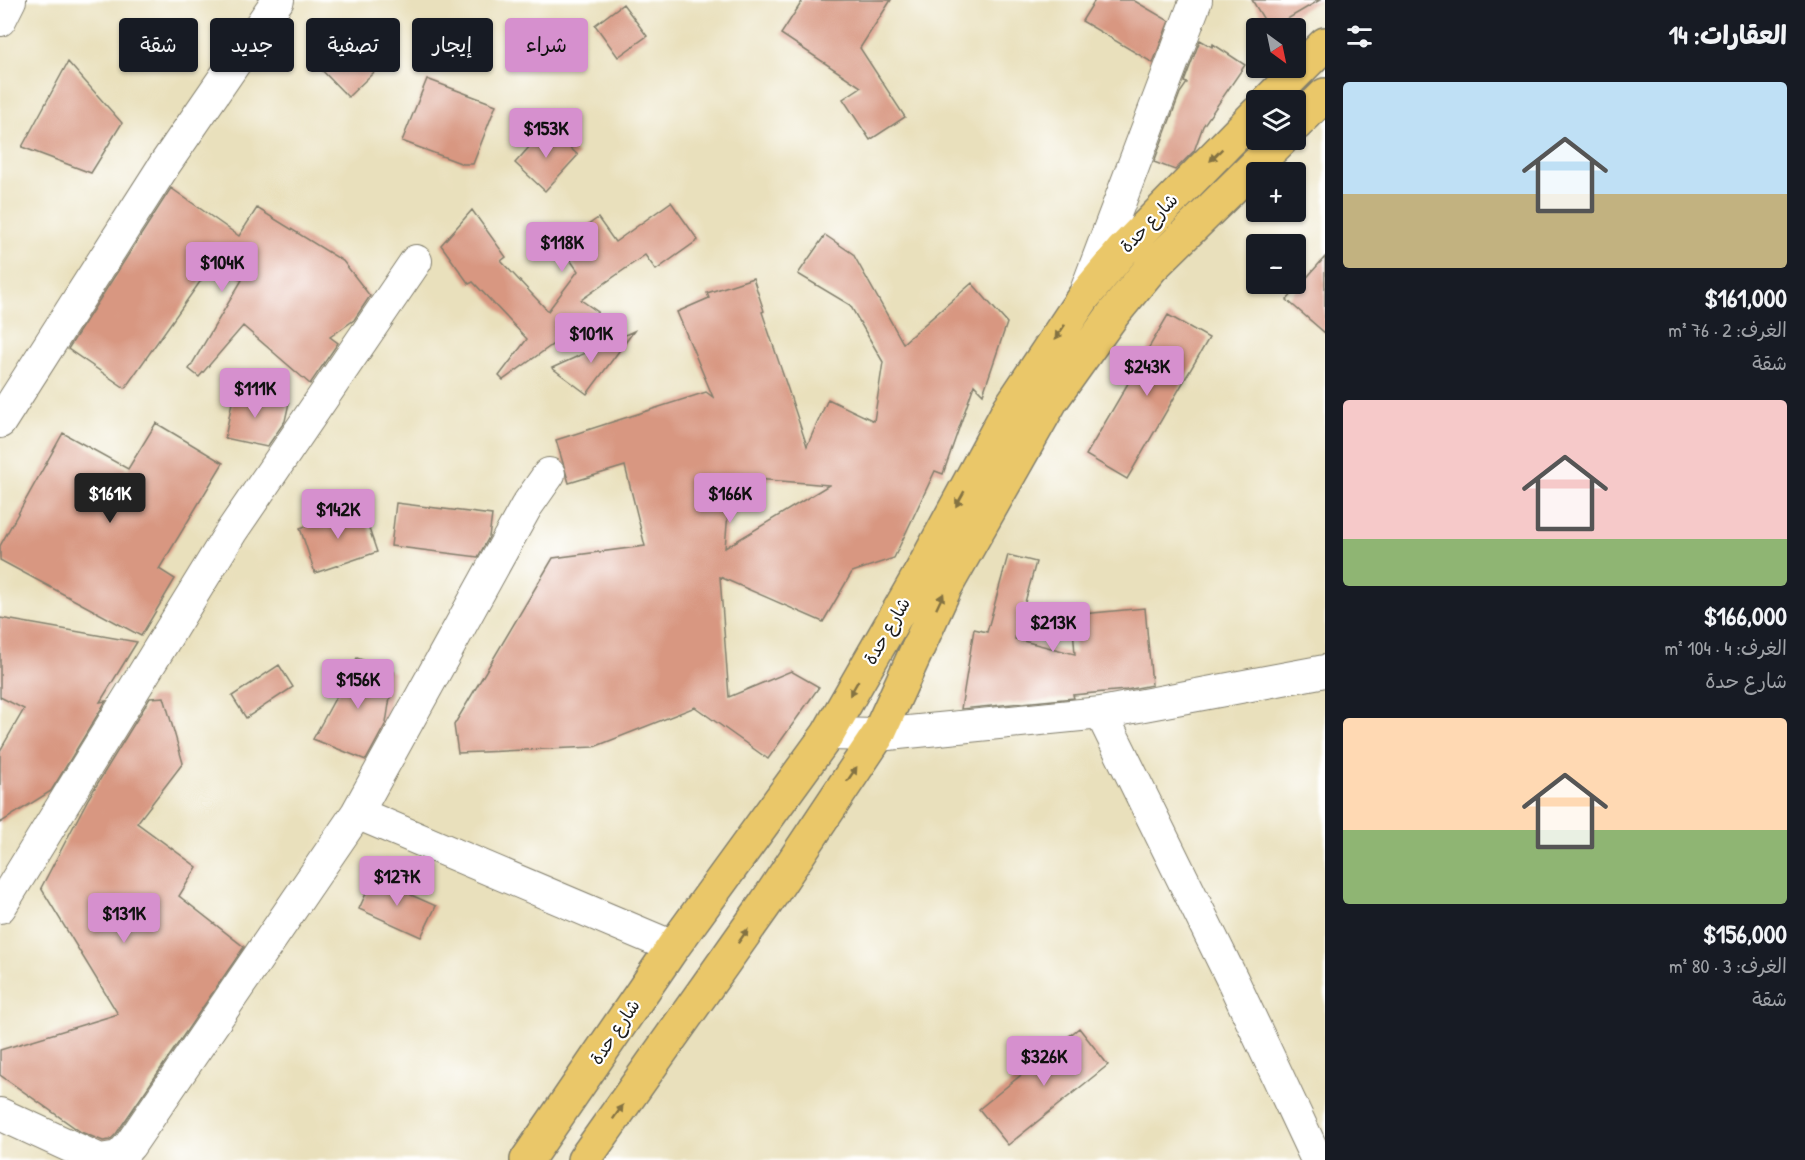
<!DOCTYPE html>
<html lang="ar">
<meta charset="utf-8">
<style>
:root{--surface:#171b24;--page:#242831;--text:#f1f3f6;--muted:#9ea1a6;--accent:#d690ce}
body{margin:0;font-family:"Patrick Hand","Playpen Sans Arabic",sans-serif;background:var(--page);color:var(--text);direction:rtl;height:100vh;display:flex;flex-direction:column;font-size:22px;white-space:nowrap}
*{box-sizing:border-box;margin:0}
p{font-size:20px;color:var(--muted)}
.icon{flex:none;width:33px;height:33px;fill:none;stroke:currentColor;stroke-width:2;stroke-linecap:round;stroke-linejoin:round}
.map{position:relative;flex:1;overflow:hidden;direction:ltr}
.sheet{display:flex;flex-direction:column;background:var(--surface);width:480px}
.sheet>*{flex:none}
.guide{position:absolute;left:18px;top:18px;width:570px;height:54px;direction:rtl;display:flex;gap:12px}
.needle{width:39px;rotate:147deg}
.fabs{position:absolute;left:1246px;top:18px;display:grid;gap:12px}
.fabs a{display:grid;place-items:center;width:60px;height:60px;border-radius:6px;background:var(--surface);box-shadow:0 2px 4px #0004;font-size:30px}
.price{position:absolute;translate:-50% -51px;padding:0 14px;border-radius:6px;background:var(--accent);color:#111;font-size:20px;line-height:39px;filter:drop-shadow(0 2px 3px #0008)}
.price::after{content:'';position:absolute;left:50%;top:36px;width:18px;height:14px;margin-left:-9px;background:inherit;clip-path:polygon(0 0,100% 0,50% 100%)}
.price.on{background:#222;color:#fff}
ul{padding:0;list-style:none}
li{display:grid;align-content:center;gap:12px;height:318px;padding:0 18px}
li span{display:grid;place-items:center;height:186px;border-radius:6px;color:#555}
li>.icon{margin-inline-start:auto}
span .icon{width:108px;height:108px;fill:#fffc;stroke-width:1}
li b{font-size:26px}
h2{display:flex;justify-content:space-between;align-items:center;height:72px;padding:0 18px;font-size:26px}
.pill{padding:0 21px;border-radius:6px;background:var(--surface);box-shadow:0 2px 4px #0004;font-size:21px;line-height:54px}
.pill.on{background:var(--accent);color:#111}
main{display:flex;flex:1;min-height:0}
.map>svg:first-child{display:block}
</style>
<main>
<section class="sheet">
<h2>العقارات: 14<svg class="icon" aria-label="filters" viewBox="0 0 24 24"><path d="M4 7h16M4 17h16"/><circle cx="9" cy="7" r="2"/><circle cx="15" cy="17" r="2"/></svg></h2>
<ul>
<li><span style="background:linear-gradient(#bfe0f5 60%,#c2b280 0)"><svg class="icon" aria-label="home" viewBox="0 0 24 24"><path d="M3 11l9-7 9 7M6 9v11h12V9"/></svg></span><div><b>$161,000</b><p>الغرف: 2 · 76 m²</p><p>شقة</p></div></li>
<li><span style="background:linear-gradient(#f6c9c9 75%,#8fb573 0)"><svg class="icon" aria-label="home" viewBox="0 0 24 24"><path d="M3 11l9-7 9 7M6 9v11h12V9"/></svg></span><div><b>$166,000</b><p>الغرف: 4 · 104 m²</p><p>شارع حدة</p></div></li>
<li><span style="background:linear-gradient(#ffd9b3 60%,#8fb573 0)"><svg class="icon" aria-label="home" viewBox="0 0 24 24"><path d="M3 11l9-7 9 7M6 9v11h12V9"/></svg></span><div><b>$156,000</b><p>الغرف: 3 · 80 m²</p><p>شقة</p></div></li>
</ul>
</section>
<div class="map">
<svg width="1325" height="1160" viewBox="0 0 1325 1160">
<rect width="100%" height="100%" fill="#fff"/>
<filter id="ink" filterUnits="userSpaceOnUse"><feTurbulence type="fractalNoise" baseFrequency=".0167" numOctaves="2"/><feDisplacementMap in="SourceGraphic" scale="12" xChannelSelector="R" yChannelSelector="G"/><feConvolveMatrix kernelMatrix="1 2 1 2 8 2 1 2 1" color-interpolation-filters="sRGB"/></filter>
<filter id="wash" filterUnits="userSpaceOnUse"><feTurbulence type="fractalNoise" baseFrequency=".008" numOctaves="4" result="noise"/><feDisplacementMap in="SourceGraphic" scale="24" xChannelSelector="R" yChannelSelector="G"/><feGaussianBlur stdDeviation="1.35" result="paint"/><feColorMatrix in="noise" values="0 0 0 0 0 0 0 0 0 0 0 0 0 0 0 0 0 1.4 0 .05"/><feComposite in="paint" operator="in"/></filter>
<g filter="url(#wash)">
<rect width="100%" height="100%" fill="#e9e0bc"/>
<g id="blocks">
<path fill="#d89781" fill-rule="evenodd" d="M 803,0 L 891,0 L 860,48 L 905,117 L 870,140 L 843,99 L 861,87 L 781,34 Z
M 1095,0 L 1133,0 L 1169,21 L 1153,63 L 1082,21 Z
M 1252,0 L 1320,0 L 1272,28 L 1269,28 Z
M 623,4 L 647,36 L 618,57 L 595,25 Z
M 359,21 L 392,55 L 348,97 L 315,63 Z
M 1200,40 L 1212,47 L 1213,44 L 1245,65 L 1203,126 L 1194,151 L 1175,170 L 1154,162 L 1180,93 L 1187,83 L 1184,82 Z
M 68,62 L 122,123 L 91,173 L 22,147 Z
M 427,79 L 496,105 L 473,164 L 463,164 L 402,141 Z
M 547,127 L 578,155 L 545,191 L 515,163 Z
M 171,188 L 239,236 L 257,208 L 343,261 L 370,296 L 354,320 L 330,337 L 338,343 L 310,384 L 243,326 L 199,377 L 189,369 L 242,280 L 214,262 L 125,388 L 68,349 Z
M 671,202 L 698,240 L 656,270 L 645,255 L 581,300 L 598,312 L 503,380 L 499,376 L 527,339 L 473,282 L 469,284 L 441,245 L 472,210 L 506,257 L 501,261 L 548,311 L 578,271 L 560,245 L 598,218 L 615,242 Z
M 825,235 L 853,254 L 903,343 L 972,283 L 1007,323 L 983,394 L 974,385 L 943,474 L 935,471 L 894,558 L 852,572 L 823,622 L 720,577 L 729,697 L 791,671 L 819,687 L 768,759 L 695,707 L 594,747 L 458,753 L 454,725 L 553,558 L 645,546 L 625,466 L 569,483 L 556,440 L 706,392 L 713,397 L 677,312 L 709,298 L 707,293 L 753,278 L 764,311 L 762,312 L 807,446 L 828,399 L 874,421 L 883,362 L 850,305 L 798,274 ZM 731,477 L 806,483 L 829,485 L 725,548 Z
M 1325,257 L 1325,333 L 1287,300 Z
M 1168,315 L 1209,338 L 1127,479 L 1086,455 Z
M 634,331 L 587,394 L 552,368 Z
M 234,392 L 289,403 L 285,421 L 267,447 L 225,438 Z
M 156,423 L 223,463 L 159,569 L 175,579 L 141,636 L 0,560 L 0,546 L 63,433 L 128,469 Z
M 396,503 L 492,515 L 489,537 L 478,557 L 391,546 Z
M 362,508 L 377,552 L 315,573 L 300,528 Z
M 1008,555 L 1036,562 L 1015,639 L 1075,654 L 1072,615 L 1145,608 L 1152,685 L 1126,690 L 1073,695 L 1074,698 L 961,709 L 974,629 L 987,632 Z
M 0,618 L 137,642 L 100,702 L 106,701 L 51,791 L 0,823 L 0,751 L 24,709 L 0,697 Z
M 357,658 L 394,672 L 386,723 L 366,760 L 313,739 Z
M 279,665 L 293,687 L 246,718 L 232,696 Z
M 164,697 L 183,763 L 137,823 L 197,867 L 179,896 L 244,947 L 116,1134 L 110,1140 L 103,1141 L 81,1132 L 0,1075 L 0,1050 L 118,1014 L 41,888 L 88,799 L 150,698 Z
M 373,878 L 436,906 L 421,937 L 359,909 Z
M 1079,1028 L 1108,1065 L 1008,1145 L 979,1109 Z"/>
</g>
</g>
<g filter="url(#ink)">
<use href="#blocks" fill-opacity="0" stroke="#827e6c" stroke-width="1.5"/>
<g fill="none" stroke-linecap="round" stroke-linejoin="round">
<g stroke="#827e6c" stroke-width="34">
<path id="street" d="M 0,20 L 10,0
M 1086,291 L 1196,0
M 0,422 L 165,164 L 278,0
M 1101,713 L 1233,981 L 1317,1160
M 828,734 L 878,735 L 1101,713 L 1325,671
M 357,813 L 526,507 L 549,474
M 0,907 L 231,532 L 416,261
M 0,1114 L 100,1160 L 119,1157 L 130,1145 L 357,813 L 673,947"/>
</g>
<g stroke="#827e6c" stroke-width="36">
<path id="primary" d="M 1269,100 L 1325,44
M 1296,124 L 1325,95
M 527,1160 L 673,947 L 828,734 L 921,572 L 1009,409 L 1083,298 L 1122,251 L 1257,113
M 584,1160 L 766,903 L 878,735 L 946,586 L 1051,401 L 1114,313 L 1151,268 L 1281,140"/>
</g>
<use href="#street" stroke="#fff" stroke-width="32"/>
<use href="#primary" stroke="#eac769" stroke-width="33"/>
</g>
<defs><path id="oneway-solid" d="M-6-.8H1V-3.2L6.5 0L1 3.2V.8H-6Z" transform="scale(1.5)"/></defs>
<g fill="#837242">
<use href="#oneway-solid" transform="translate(1216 155) rotate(135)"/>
<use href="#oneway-solid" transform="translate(1060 332) rotate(124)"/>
<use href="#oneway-solid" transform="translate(960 499) rotate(119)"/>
<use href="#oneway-solid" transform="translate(940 601) rotate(-65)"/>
<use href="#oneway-solid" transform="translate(854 688) rotate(120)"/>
<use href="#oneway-solid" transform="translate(852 774) rotate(-56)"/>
<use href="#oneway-solid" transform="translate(743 936) rotate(-55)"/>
<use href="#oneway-solid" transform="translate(618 1112) rotate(-55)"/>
</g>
</g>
<g text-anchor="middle" stroke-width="4.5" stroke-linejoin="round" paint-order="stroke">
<g font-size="18" fill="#1c1c1c" stroke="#fff">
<text transform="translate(1149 223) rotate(-46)" y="6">شارع حدة</text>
<text transform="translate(887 631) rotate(-60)" y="6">شارع حدة</text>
<text transform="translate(615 1032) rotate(-56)" y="6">شارع حدة</text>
</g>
</g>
</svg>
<div class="fabs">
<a><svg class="needle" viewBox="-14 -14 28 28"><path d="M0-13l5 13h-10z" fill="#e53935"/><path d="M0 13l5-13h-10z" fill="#9ea1a6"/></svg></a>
<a><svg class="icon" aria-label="layers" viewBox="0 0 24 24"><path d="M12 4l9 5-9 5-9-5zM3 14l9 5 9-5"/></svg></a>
<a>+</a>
<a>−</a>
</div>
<b class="price" style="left:546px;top:159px">$153K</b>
<b class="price" style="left:562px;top:273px">$118K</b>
<b class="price" style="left:222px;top:293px">$104K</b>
<b class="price" style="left:591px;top:364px">$101K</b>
<b class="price" style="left:1147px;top:397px">$243K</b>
<b class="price" style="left:255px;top:419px">$111K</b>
<b class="price on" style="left:110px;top:524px">$161K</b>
<b class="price" style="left:730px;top:524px">$166K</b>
<b class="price" style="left:338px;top:540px">$142K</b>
<b class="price" style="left:1053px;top:653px">$213K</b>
<b class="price" style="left:358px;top:710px">$156K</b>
<b class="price" style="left:397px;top:907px">$127K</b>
<b class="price" style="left:124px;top:944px">$131K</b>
<b class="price" style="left:1044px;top:1087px">$326K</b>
<div class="guide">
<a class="pill on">شراء</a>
<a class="pill">إيجار</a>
<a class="pill">تصفية</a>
<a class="pill">جديد</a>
<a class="pill">شقة</a>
</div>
</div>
</main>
